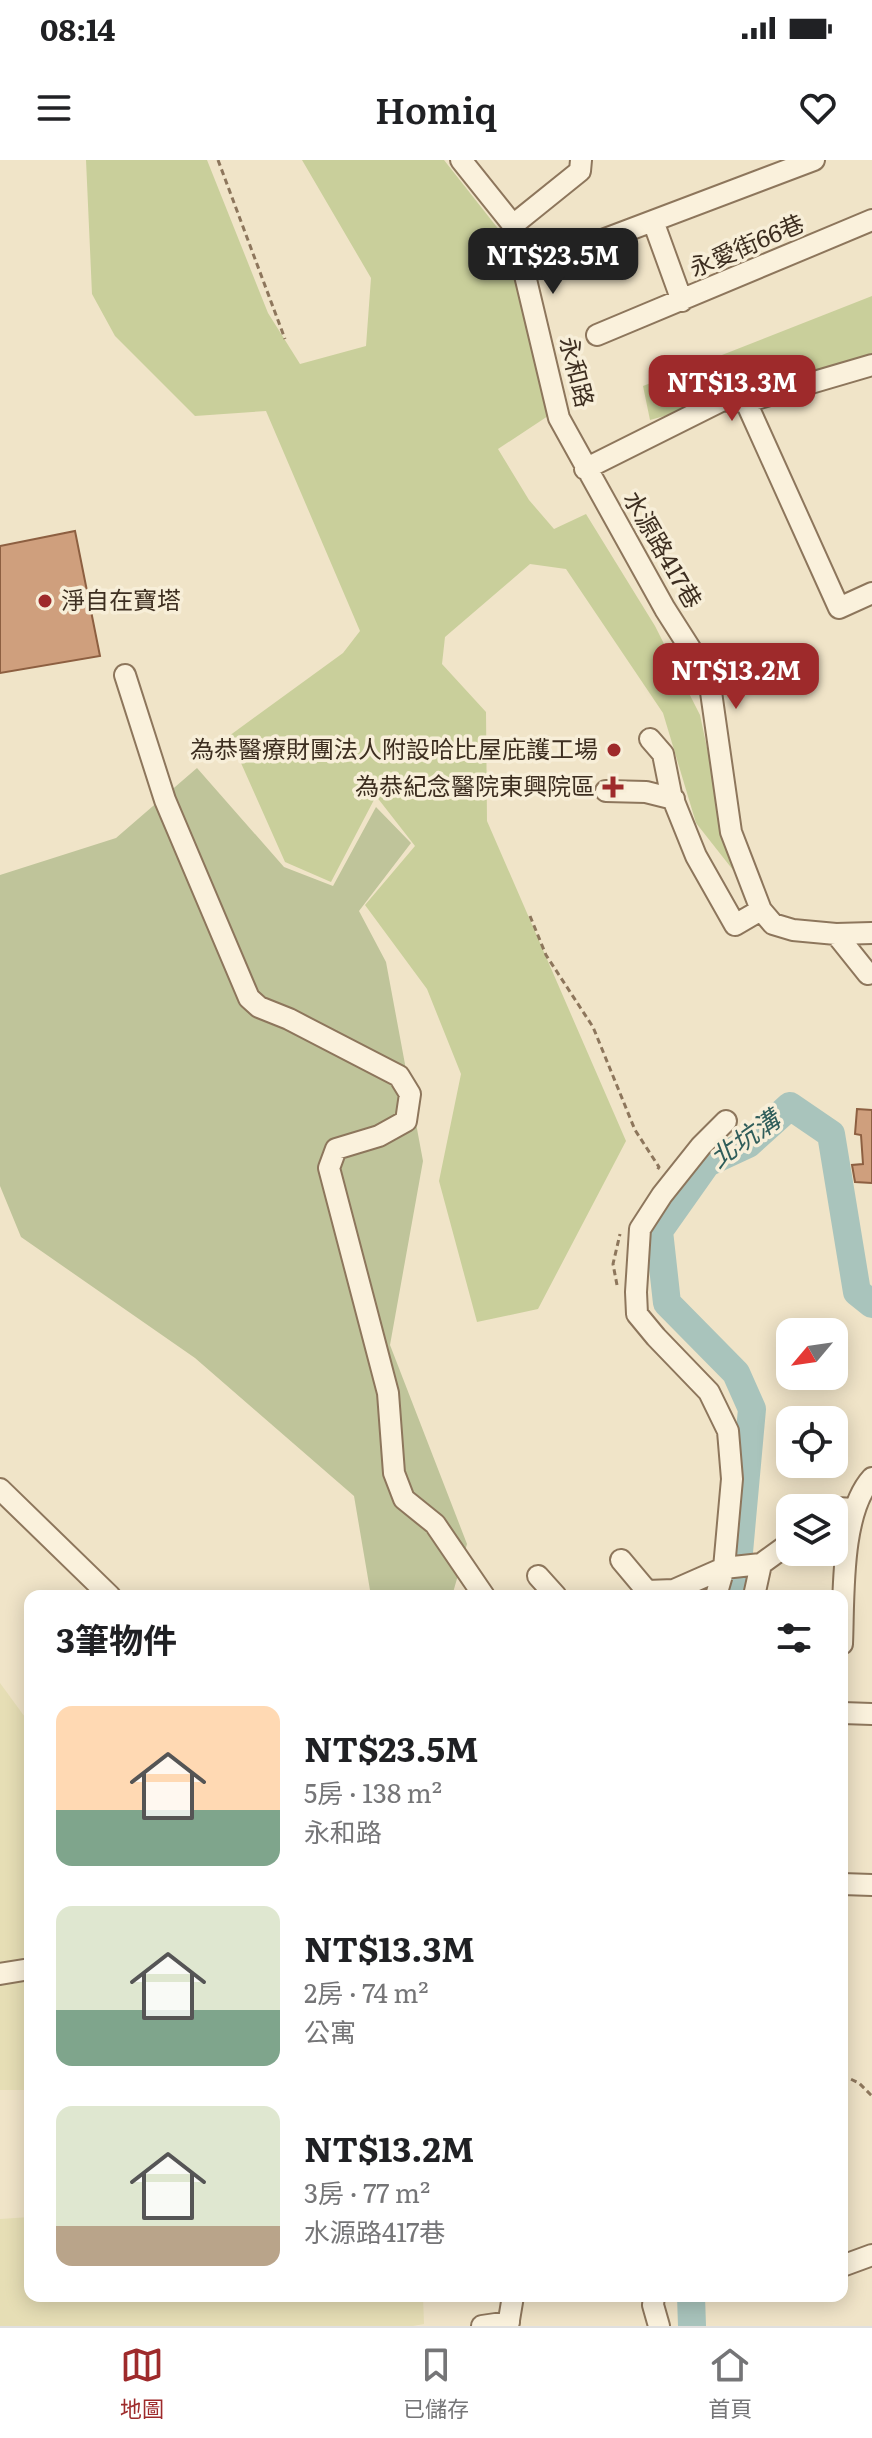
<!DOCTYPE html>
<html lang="zh-TW">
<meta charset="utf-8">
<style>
:root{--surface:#fff;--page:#f2f2f2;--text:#202124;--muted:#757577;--line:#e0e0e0;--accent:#9e2a2b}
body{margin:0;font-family:Literata,"Noto Sans TC",serif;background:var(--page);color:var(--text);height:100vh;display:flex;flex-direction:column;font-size:30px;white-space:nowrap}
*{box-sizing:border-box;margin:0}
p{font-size:26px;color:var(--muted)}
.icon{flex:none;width:44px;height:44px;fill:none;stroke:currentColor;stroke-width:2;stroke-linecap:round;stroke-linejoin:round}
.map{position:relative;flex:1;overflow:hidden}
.drawer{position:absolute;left:24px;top:1430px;width:824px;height:712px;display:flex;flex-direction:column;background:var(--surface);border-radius:16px;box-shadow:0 4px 20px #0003}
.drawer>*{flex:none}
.needle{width:52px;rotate:241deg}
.tools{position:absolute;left:776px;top:1158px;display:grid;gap:16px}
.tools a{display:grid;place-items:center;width:72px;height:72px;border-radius:16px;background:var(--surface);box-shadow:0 4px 20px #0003;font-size:40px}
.price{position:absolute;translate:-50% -68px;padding:0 18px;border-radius:16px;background:var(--accent);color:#fff;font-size:26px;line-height:52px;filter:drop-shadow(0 2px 4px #0008)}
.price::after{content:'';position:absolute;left:50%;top:48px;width:24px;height:18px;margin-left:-12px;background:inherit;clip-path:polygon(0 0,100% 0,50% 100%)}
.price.current{background:#222;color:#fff}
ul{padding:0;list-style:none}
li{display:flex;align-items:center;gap:24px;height:200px;padding:0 32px}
li span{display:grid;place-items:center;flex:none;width:224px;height:160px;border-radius:16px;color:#555}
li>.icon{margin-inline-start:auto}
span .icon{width:96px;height:96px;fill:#fffc;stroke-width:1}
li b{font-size:34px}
h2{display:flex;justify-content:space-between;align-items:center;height:96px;padding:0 32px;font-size:34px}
.status{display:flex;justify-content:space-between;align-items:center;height:56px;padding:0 40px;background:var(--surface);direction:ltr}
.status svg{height:22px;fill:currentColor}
header{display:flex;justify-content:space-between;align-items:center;height:104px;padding:0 32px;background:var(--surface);font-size:36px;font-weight:600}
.menu{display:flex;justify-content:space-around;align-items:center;height:112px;border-top:2px solid var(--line);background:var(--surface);font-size:22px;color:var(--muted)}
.menu a{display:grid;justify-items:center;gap:4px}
.menu .current{color:var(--accent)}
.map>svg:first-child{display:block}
</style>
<div class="status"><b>08:14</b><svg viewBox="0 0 49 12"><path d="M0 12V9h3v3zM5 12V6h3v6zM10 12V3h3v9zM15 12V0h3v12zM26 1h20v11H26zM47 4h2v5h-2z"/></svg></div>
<header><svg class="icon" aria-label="menu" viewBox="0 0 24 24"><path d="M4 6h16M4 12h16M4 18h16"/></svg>Homiq<svg class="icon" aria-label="heart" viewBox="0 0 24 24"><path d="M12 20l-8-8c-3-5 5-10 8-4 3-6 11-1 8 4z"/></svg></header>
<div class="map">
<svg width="872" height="2166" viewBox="0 0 872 2166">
<rect width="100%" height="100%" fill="#f0e4c8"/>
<path fill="#e6deb5" d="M 0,1523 L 30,1564 L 30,1964 L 25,1930 L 0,1930 Z
M 30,2057 L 30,2136 L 423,2136 L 424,2164 L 413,2166 L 0,2166 L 0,2059 Z"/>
<path fill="#c9cf9b" d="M 86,0 L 207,0 L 268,153 L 300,204 L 366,186 L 371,118 L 302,0 L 444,0 L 507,80 L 548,256 L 498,289 L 529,340 L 554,369 L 586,354 L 655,466 L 700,555 L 733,710 L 696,663 L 663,553 L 566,409 L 530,404 L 445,477 L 442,504 L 486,552 L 487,661 L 626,981 L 538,1149 L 477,1162 L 439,1021 L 461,914 L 427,829 L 365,745 L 415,686 L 376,636 L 331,722 L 285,702 L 229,576 L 343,493 L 360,471 L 266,251 L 195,256 L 115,176 L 92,134 Z
M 872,136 L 872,199 L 650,260 L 643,226 Z"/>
<path fill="#bfc49a" d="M 197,608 L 284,707 L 333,726 L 376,647 L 411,683 L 359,751 L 386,802 L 423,1001 L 390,1185 L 467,1384 L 452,1436 L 371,1436 L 354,1336 L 195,1198 L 21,1077 L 0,1026 L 0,715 L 116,678 Z"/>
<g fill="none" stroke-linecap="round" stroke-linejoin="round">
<path stroke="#a9c4bc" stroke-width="28" d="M 735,1436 L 752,1249 L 736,1213 L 667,1143 L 659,1071 L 707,1003 L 748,984 L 790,946 L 831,974 L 857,1132 L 872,1144
M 691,2136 L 692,2166"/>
</g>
<path fill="#cf9f7d" stroke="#8d5f41" stroke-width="2" d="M 75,371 L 100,496 L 0,513 L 0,386 Z
M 857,949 L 872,950 L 872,1023 L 855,1022 L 852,1005 L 863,1004 L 861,975 L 855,974 Z"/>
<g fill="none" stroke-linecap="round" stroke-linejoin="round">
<g stroke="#8d765c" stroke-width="24">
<path id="minor" d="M 461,0 L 513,65 L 559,258 L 665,449 L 709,518 L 731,672 L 761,750 L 773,764 L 793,770 L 836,774 L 872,773
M 653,61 L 682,141
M 513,65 L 580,11 L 581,0
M 576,90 L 814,0
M 597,175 L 872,60
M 746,242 L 839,448 L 872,433
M 585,309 L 723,240 L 746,242 L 872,205
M 125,515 L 165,640 L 249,838 L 259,847 L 289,859 L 399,916 L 410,934 L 406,961 L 379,976 L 336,989 L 329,1008 L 388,1233 L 394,1313 L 404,1339 L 435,1364 L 484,1436
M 650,579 L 663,594 L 671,634 L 696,696 L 735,765 L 761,750
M 606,631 L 646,632 L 674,639
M 836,774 L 868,814
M 0,1329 L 110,1436
M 834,1351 L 837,1348 L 854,1349
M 621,1400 L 647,1431 L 674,1430 L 724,1408 L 761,1404
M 538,1416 L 556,1436
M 716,1436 L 724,1408 L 732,1319 L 728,1271 L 709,1232 L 656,1177 L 637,1154 L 636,1132 L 640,1069 L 662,1035 L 701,986 L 726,961
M 754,1436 L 761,1404 L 790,1383
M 842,1484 C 844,1438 840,1353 872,1318
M 842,1553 L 872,1554
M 842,1724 L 872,1725
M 0,1814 L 30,1809
M 842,2106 L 872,2095
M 654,2136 L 653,2145 L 659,2166
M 482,2166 L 509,2162
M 508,2166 L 513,2136"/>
</g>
<path stroke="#8d765c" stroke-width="3" stroke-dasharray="6 4" stroke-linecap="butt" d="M 218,0 L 285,179
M 530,756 L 546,795 L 593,867 L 635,970 L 659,1007 L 656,1012
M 617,1125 L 613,1104 L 620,1074
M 842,1915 L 859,1923 L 872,1936"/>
<use href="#minor" stroke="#faf1dc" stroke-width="20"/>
</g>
<g fill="#9e2a2b" stroke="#f7eed8" stroke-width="3">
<circle cx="45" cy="441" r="8"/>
<circle cx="614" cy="590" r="8"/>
<path d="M609 615h8v8h8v8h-8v8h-8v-8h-8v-8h8z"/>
</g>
<g text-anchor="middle" stroke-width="7" stroke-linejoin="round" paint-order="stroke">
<g font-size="24" fill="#3d2e20" stroke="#f7eed8">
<text transform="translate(747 86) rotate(-23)" y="8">永愛街66巷</text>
<text transform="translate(576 212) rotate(76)" y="8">永和路</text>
<text transform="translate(662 390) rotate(60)" y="8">水源路417巷</text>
</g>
<g font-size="24" fill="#3d2e20" stroke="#f7eed8" text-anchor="end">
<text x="61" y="449" text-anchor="start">淨自在寶塔</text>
<text x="598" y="598">為恭醫療財團法人附設哈比屋庇護工場</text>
<text x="595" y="635">為恭紀念醫院東興院區</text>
</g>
<g font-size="26" font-style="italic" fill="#2f5d5a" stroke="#f7eed8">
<text transform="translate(745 979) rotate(-35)" y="9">北坑溝</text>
</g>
</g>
</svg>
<div class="tools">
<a><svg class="needle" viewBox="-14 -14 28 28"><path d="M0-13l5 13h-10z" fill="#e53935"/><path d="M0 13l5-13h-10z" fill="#757577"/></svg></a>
<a><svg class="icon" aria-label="locate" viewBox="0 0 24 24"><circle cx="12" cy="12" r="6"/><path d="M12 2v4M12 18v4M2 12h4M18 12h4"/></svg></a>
<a><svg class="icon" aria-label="layers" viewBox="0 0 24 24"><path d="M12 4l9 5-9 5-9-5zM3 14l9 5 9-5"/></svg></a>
</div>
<b class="price current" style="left:553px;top:136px">NT$23.5M</b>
<b class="price" style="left:732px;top:263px">NT$13.3M</b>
<b class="price" style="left:736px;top:551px">NT$13.2M</b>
<section class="drawer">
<h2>3筆物件<svg class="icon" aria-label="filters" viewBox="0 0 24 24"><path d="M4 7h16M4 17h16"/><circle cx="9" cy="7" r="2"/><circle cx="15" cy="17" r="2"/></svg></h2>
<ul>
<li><span style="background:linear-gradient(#ffd9b3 65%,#7fa58c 0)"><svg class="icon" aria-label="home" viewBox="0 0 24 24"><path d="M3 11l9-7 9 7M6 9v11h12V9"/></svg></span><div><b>NT$23.5M</b><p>5房 · 138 m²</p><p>永和路</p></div></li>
<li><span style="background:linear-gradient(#dfe7d0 65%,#7fa58c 0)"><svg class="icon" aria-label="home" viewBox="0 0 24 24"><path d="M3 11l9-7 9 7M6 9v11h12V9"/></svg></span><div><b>NT$13.3M</b><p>2房 · 74 m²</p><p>公寓</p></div></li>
<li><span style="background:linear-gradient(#dfe7d0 75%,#b9a48a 0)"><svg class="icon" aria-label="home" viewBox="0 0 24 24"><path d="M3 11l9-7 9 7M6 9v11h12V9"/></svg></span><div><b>NT$13.2M</b><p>3房 · 77 m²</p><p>水源路417巷</p></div></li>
</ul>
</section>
</div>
<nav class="menu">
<a class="current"><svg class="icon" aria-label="map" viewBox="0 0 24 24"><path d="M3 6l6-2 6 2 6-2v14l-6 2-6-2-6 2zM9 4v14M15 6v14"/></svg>地圖</a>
<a><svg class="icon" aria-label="saved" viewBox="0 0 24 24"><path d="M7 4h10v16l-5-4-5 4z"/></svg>已儲存</a>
<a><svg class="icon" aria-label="home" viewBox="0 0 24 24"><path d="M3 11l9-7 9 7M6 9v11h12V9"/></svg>首頁</a>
</nav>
